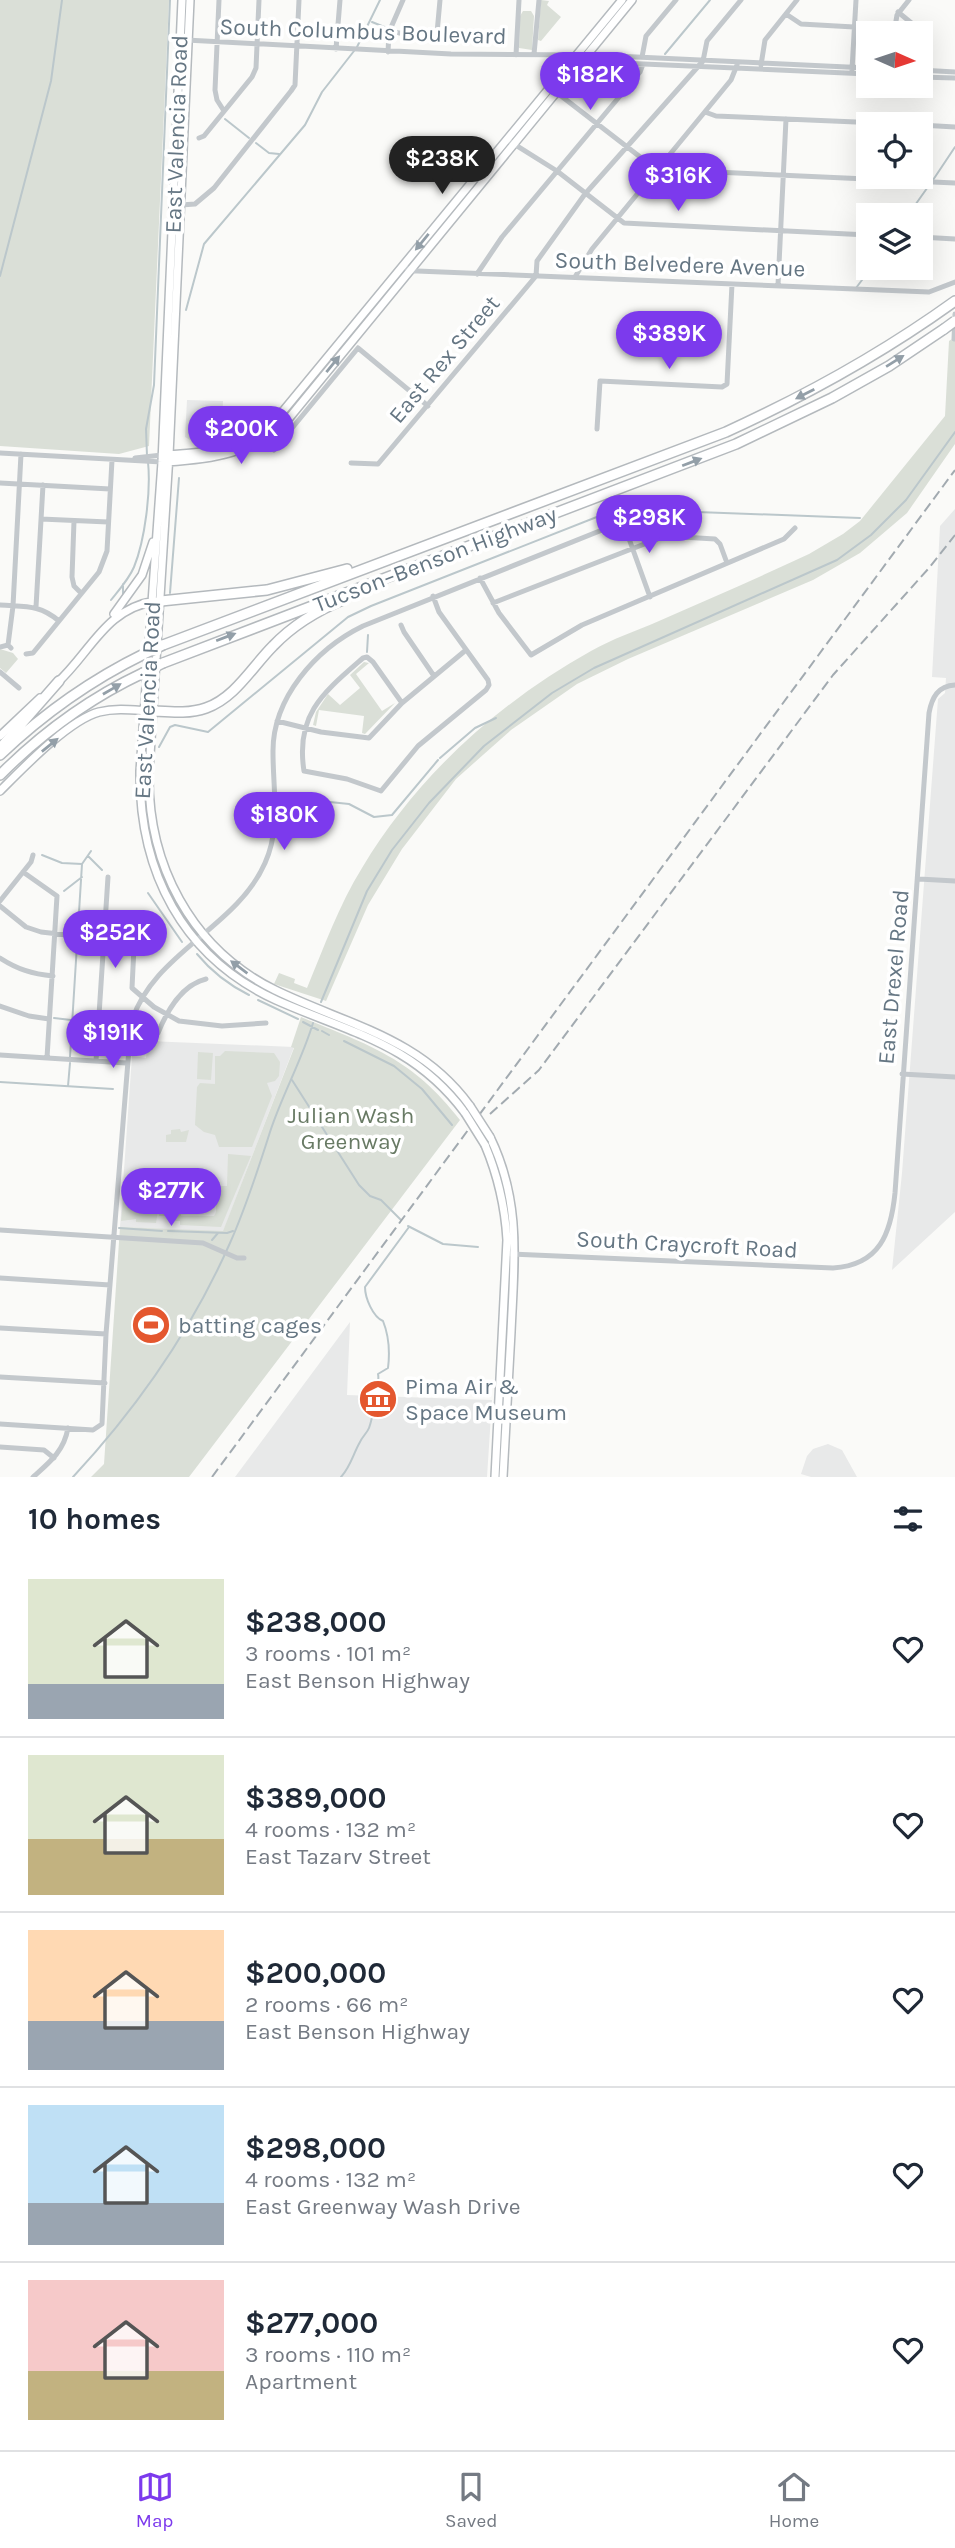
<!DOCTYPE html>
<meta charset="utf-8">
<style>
:root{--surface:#fff;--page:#f2f2f3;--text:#1f2937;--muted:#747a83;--line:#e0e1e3;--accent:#7c3aed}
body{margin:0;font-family:Karla,sans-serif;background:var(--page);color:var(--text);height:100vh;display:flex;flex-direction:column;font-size:26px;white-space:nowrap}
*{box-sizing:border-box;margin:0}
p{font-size:23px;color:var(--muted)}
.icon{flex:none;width:38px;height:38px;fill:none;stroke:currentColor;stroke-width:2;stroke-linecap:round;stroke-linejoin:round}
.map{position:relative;height:1477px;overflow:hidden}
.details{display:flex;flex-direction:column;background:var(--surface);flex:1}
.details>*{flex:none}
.needle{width:46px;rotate:93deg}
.tools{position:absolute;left:856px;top:21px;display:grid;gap:14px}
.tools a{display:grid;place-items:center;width:77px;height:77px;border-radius:0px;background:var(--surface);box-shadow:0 7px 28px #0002;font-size:35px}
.price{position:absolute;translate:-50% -60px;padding:0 16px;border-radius:24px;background:var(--accent);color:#fff;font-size:23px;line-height:46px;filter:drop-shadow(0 2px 4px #0008)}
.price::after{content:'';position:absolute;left:50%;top:42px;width:21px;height:16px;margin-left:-10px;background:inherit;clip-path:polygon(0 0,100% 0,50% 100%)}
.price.selected{background:#222;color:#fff}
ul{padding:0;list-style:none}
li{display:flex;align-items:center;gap:21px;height:175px;padding:0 28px}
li+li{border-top:2px solid var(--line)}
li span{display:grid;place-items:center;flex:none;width:196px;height:140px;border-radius:0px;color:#555}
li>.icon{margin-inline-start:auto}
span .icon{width:84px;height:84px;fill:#fffc;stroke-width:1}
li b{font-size:30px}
h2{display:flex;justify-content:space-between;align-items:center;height:84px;padding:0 28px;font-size:30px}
.tabs{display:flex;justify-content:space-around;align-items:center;height:98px;border-top:2px solid var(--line);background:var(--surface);font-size:19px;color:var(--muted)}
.tabs a{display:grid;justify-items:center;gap:4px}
.tabs .selected{color:var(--accent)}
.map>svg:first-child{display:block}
</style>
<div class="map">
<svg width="955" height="1477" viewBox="0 0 955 1477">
<rect width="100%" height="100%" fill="#fafaf8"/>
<path fill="#e8e9e9" d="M 187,400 L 223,401 L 221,442 L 192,441 L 185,437 Z
M 955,509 L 955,1212 L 892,1270 L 902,1173 L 938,699 L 945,693 L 946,678 L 932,677 L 940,526 Z
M 148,1041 L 294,1047 L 223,1232 L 120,1227 L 132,1056 L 146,1058 Z
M 350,1322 L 347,1395 L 492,1400 L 487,1477 L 235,1477 Z
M 828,1444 L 842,1450 L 857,1477 L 811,1477 L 801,1474 L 807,1456 L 813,1449 Z"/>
<path fill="#dadfd7" d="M 0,0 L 169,0 L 149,446 L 119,454 L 0,446 Z
M 541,0 L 549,1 L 547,5 L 561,17 L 541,41 L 538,40 Z
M 523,11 L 531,11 L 534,16 L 532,50 L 519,48 L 520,16 Z
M 955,337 L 955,444 L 907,513 L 860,553 L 813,580 L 628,659 L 577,684 L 511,730 L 456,779 L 402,849 L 368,905 L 326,1001 L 274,984 L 279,973 L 295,979 L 294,983 L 307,988 C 324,947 339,905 362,868 C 417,776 498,703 591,651 C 612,639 636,631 659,621 C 709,599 760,577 809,554 L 843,534 L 860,521 L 945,416 L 949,341 Z
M 0,649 L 13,653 L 18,659 L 6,673 L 0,668 Z
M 364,662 L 369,663 L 356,674 L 382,711 L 395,703 L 365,734 L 362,733 L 364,716 L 319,710 L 316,726 L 313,725 L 316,712 L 328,694 L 340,705 L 360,688 L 350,675 Z
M 301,1017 C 371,1046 412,1058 460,1120 L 189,1477 L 91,1477 L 104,1464 L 120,1227 L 223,1231 L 294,1048 L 291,1047 Z
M 225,1051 L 274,1053 L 280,1062 L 279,1076 L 275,1081 L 267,1083 L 272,1096 L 252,1147 L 219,1147 L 215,1135 L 204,1132 L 195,1125 L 197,1087 L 200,1083 L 215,1084 L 215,1056 L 220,1056 Z
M 198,1052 L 213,1053 L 211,1080 L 197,1079 Z
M 180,1129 L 181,1132 L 189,1130 L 186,1142 L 166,1142 L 166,1135 L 171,1134 L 171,1130 Z
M 228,1154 L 251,1156 L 221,1227 L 180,1225 L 180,1221 L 173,1221 L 173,1210 L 181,1210 L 181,1216 L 214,1216 L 216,1212 L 216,1186 L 227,1186 Z
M 158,1175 L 167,1177 L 166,1216 L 159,1216 L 158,1211 L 156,1223 L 136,1222 L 136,1219 L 121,1221 L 125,1182 L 139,1182 L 139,1192 L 156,1192 Z"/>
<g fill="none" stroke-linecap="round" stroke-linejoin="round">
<path stroke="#bbc7cb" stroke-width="2" d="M 372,22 L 387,28
M 357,47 L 380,0
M 665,54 L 710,0
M 225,119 L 249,138
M 256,143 L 269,153 L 279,154
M 933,180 L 955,147
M 908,215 L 930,184
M 0,276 L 51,81 L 62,0
M 856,288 L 871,268
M 186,310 L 204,244 L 305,125 L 322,92 L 354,51
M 147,456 L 146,429 L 154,385 L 170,0
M 123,584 L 123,594
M 170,593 L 179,478
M 111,600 C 119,590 129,579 134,567 C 145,540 151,491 148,462
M 367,652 L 368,635
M 159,747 L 170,727 L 175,725 L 208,732 L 348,617 L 371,606 L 617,509 L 860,518
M 440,758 L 475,728 L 496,718
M 311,800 L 349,804 L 374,817 L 392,815 L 438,760
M 42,855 L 62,863 L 82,864 L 91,851
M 88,856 L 102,870
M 64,891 L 82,877
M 148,893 L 182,942
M 197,954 C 211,971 229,985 249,995
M 258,1000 L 298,1019
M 321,1002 L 367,891 L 392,850 L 429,803 L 484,746 L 552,693 L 594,668 L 837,560 L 871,535 L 906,500 L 955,432
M 54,1018 L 71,1020
M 303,1022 L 318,1030
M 322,1031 L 329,1035
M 344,1041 L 394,1066 L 422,1089 L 452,1125
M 70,1057 L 82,864
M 292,1080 L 359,1185 L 370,1196 L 381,1200 L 401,1220
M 0,1082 L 113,1089
M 68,1086 L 70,1063
M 408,1226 L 443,1244 L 478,1247
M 119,1228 L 162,1231
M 168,1231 L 227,1233 L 233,1231
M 212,1240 L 218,1233
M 73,1477 C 137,1408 192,1329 230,1243 C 246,1207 258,1170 270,1132 C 282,1095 302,1060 313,1023
M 341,1477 C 351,1466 353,1454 360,1442 C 362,1437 367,1433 369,1428 C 372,1420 380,1381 378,1374 L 388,1368 C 390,1352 389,1336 383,1321 C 373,1317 365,1298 365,1287 L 409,1227"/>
<g stroke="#b5babe" stroke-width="10">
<path id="major" d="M 182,0 L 162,462 L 140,771 C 139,871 182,957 276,1000 C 350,1033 413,1043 465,1113
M 190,0 L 169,455 L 149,771 C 147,863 190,948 275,990 C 347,1025 420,1037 470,1106
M 167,455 C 219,452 246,448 284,410 L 622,0
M 166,462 C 218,458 251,454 290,417 L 632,0
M 114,614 L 142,575 L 153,542
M 57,683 C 91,652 105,609 155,601
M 0,736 L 40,698
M 0,791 C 23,768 69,720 99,712 C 116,708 132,710 149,711
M 490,1137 C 522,1203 514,1262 511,1332 C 508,1380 506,1429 503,1477
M 485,1145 C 498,1176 505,1206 507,1240 L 495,1477"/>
</g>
<g stroke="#b4b9bd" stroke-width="12">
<path id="highway" d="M 161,601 L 267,590 L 347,569
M 163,645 L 726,432 C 807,395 883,353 955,301
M 163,663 L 736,444 L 832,398 L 889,366 L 944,329
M 153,711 C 171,712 189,714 206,708 C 235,698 252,667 273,646 C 293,625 318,610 345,599
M 2,746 L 59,681
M 0,755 C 43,714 91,680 144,654
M 0,775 C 41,734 90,698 143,673"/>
</g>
<path stroke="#c3c8cc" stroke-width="5" d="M 219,0 L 215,90 L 217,100 L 224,111
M 898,12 L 920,30
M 786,14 L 801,24 L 854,27
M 390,30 L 399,33 L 432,35 L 437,33
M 437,33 L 440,0
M 894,33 L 897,15 L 909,0
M 186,40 L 451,54 L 594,55 L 868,68
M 336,49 L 340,0
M 388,52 L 389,32 L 403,0
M 534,54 L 539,0
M 516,55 L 519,0
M 586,56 L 591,59 L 621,63 L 868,74
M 642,57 L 646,36 L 676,0
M 761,65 L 765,40 L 797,0
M 852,70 L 856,0
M 920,70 L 955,72
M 920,77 L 955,78
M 556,92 L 657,170
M 705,112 L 716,116 L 903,124
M 920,125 L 955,127
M 199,138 L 204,136 L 252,77 L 256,68 L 259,0
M 506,139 L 557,171 L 624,223 L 868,235
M 660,166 L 671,170 L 955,183
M 181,205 L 195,204 L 214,188 L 291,91 L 295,85 L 299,0
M 920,237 L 955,239
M 403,265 L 410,271 L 417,271 L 929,292 L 955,282
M 477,274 L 502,237 L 640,72 L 643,64
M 575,277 L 592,249 L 731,80 L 737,65
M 778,285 L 786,119
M 954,339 L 955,314
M 358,348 L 428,406
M 597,429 L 600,381 L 722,387 L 727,384 L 732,284
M 274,450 L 358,348
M 0,453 L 162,462
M 135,458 L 162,455
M 351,463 L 378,464 L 536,276 L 537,261 L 585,194 L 703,61 L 707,41 L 741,0
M 0,483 L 110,489
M 41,519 L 108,522
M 74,521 L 72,577 L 74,586 L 81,593
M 623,522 L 650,597
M 480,578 L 499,613 L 531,655 L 582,625 L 784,539 L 795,528
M 493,603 L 665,536 L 715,539 L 720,544 L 727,563
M 0,605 C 25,607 39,604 59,621
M 36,607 L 43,485
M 401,625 L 404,632 L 434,676
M 8,645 L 13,606 L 21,454
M 0,647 L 8,645 L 11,648
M 26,654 L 33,653 L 99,572 L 107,551 L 112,460
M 0,672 L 19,688
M 402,703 L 373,662 L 367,657 L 363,658 C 324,692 295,714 304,771 L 347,779 L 381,791 L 418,746 L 486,690 L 489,685 L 488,680 L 439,612 L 433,596
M 277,721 L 321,732 L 369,738 L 402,703 L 466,650
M 23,872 L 57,896
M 919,879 L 955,881
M 0,901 L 31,862 L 33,855
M 0,906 L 26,927 L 41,932 L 130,942 L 134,947 L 132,988 L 154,1007 L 179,1021 L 222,1026 L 266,1023
M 0,958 C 17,969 32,974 53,976
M 0,1006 L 29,1016 L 49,1019
M 158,1033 C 167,1011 181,985 206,979
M 0,1055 L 126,1063
M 47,1058 L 57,896
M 96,1061 L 108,877
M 902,1074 L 955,1077
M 0,1230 L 203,1243 L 237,1258 L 244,1258
M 511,1254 L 833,1268 C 880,1265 891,1233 895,1193 L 929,713 C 932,697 938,686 955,685
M 0,1278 L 110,1285
M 0,1328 L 106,1334
M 0,1377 L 105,1383
M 0,1424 L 93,1430 L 102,1424 L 106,1334 L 131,1024 C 151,953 236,929 265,863 C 281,828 273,791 273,753 C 272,698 316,649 363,626 L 627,520
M 0,1447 L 44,1450 L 54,1458
M 33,1477 C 50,1462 64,1451 68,1428"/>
<use href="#major" stroke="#fff" stroke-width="7"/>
<use href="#highway" stroke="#fff" stroke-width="9"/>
<path stroke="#a2aab0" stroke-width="2" stroke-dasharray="10 5" stroke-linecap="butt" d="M 490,1114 L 539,1070 L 833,675 L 929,568 L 955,535
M 212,1477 L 955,470"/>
<g stroke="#b5babe" stroke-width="10" stroke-linecap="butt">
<path id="major-bridge" d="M 470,1106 L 490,1137
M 465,1113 L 485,1145"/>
</g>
<g stroke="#b4b9bd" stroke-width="12" stroke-linecap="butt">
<path id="highway-bridge" d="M 944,329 L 955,321
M 144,654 L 163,645
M 143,673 L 163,663"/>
</g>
<use href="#major-bridge" stroke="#fff" stroke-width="7"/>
<use href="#highway-bridge" stroke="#fff" stroke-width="9"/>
</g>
<defs><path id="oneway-solid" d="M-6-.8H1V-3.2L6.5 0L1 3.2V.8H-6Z" transform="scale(1.75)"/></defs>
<g fill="#939fa8">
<use href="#oneway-solid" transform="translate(422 242) rotate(129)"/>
<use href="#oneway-solid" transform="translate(895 361) rotate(-32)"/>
<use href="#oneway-solid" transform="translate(333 364) rotate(-51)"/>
<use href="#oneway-solid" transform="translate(805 394) rotate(153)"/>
<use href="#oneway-solid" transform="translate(692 462) rotate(-21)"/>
<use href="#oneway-solid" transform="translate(226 637) rotate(-21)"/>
<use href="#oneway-solid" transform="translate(112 689) rotate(-30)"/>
<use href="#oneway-solid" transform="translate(50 745) rotate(-39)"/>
<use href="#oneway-solid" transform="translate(239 967) rotate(-143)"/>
</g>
<defs>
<g id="stadium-disc" transform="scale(2.0125)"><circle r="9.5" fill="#e4572e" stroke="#fff"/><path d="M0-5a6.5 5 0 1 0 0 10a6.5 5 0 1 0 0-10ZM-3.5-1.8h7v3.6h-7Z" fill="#fff"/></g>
<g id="museum-disc" transform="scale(2.0125)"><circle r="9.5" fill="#e4572e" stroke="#fff"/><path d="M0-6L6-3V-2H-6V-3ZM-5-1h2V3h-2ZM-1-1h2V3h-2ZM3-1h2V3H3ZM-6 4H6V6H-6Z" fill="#fff"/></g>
</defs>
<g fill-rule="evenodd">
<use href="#stadium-disc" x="151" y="1325"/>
<use href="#museum-disc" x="378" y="1399"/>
</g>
<g text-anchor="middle" stroke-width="7" stroke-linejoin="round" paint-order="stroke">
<g font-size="23" fill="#657683" stroke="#fff">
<text transform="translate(363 31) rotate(2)" y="8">South Columbus Boulevard</text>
<text transform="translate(176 134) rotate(-88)" y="8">East Valencia Road</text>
<text transform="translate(680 264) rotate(2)" y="8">South Belvedere Avenue</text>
<text transform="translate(444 359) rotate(-50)" y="8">East Rex Street</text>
<text transform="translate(435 559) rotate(-21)" y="8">Tucson–Benson Highway</text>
<text transform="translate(147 700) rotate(-87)" y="8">East Valencia Road</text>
<text transform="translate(893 977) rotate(-85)" y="8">East Drexel Road</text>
<text transform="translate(687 1244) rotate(3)" y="8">South Craycroft Road</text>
</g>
<g font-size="23" fill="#687a64" stroke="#fff">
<text x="351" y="1123">Julian Wash<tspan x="351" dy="26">Greenway</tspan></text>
</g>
<g font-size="23" fill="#657683" stroke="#fff" text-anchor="start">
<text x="178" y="1333">batting cages</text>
<text x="405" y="1394">Pima Air &amp;<tspan x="405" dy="26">Space Museum</tspan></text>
</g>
</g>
</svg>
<div class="tools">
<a><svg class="needle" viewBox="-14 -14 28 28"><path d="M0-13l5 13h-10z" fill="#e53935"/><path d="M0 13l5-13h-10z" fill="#747a83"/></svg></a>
<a><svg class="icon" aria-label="locate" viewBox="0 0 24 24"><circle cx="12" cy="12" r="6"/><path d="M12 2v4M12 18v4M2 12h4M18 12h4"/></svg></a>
<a><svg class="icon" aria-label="layers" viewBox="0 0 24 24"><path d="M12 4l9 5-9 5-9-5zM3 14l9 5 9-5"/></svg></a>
</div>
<b class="price" style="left:590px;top:112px">$182K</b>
<b class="price selected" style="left:442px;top:196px">$238K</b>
<b class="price" style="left:678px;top:213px">$316K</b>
<b class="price" style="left:669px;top:371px">$389K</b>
<b class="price" style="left:241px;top:466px">$200K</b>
<b class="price" style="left:649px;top:555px">$298K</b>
<b class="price" style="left:284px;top:852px">$180K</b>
<b class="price" style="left:115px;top:970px">$252K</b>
<b class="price" style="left:113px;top:1070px">$191K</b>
<b class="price" style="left:171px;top:1228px">$277K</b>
</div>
<section class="details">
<h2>10 homes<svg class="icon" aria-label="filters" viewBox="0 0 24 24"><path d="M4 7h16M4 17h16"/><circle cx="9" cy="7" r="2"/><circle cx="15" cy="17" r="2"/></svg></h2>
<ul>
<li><span style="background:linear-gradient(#dfe7d0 75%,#9aa5b1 0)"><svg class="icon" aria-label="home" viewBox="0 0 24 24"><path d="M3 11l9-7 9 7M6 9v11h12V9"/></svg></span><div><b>$238,000</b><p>3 rooms · 101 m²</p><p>East Benson Highway</p></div><svg class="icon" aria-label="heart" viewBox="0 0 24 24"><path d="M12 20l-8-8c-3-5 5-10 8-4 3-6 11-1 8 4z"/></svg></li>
<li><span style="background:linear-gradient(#dfe7d0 60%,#c2b280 0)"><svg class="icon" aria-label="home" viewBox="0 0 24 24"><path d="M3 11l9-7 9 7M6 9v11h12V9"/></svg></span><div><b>$389,000</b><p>4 rooms · 132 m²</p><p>East Tazarv Street</p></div><svg class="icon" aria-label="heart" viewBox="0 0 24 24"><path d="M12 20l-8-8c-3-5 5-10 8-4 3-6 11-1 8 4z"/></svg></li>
<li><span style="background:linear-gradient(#ffd9b3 65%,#9aa5b1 0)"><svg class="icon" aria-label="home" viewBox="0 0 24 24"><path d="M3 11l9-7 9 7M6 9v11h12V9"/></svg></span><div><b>$200,000</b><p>2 rooms · 66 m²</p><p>East Benson Highway</p></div><svg class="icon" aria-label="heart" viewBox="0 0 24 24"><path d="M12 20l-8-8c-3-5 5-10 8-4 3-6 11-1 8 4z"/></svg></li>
<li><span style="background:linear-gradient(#bfe0f5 70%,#9aa5b1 0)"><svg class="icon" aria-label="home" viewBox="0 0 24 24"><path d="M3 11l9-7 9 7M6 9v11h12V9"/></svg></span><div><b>$298,000</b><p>4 rooms · 132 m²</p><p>East Greenway Wash Drive</p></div><svg class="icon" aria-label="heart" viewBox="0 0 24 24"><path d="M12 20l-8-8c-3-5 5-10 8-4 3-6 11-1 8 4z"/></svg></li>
<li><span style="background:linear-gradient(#f6c9c9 65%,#c2b280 0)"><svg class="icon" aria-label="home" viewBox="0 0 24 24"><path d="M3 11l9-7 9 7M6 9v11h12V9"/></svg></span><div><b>$277,000</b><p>3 rooms · 110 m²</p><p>Apartment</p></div><svg class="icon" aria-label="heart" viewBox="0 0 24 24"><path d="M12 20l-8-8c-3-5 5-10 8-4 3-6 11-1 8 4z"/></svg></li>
</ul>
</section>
<nav class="tabs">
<a class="selected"><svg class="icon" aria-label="map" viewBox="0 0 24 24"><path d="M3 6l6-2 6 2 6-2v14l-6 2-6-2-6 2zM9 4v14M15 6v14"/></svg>Map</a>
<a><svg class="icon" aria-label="saved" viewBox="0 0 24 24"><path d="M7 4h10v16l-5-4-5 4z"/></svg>Saved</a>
<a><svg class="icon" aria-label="home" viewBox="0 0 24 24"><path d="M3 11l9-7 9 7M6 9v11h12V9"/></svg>Home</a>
</nav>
